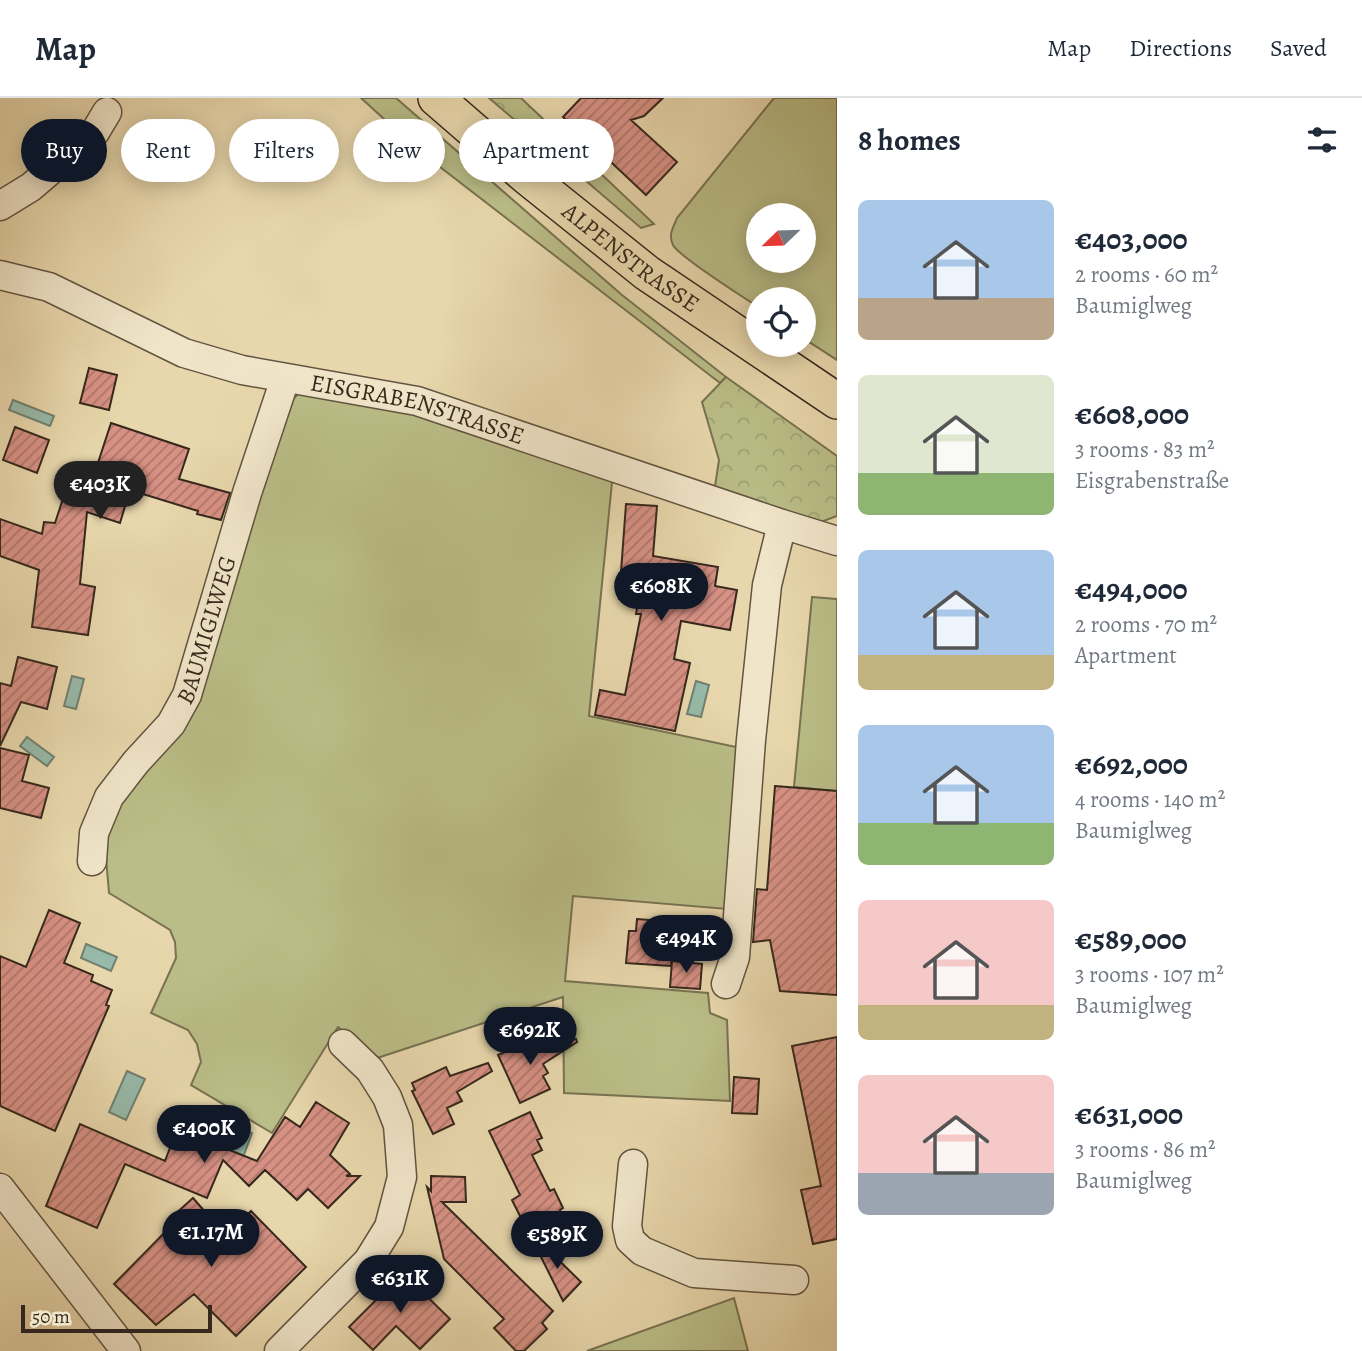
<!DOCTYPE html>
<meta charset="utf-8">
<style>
:root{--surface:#fff;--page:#f6f6f7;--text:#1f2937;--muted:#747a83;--line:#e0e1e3;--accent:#111827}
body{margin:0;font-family:Alegreya,serif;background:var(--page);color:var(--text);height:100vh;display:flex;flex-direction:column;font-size:26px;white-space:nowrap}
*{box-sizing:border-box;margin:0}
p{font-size:23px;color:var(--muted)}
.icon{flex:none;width:38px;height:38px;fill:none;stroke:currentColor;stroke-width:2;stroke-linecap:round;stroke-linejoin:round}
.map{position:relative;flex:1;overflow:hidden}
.panel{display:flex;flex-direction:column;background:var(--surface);width:525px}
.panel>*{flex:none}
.banner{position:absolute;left:21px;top:21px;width:665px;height:63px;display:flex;gap:14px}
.needle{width:46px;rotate:247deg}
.controls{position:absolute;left:746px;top:105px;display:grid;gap:14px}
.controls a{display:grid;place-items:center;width:70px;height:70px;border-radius:50%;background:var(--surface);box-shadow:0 4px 18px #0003;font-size:35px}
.scale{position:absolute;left:21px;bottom:18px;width:191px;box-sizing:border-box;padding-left:7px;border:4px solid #36281c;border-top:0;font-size:19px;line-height:24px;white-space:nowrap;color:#36281c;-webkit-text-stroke:5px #f0e5c9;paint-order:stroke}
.price{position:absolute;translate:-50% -60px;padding:0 16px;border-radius:24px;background:var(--accent);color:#fff;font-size:23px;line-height:46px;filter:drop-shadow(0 2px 4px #0008)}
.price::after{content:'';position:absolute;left:50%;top:42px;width:21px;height:16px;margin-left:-10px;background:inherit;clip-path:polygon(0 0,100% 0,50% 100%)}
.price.active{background:#222;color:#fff}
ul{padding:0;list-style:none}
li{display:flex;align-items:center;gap:21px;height:175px;padding:0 21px}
li span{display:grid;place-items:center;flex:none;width:196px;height:140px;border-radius:10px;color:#555}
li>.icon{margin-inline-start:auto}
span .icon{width:84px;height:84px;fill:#fffc;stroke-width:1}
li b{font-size:30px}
h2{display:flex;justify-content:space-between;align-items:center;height:84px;padding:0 21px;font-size:30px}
.tag{padding:0 24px;border-radius:32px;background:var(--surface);box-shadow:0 4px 18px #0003;font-size:24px;line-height:63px}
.tag.active{background:var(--accent);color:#fff}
header{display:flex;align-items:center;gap:42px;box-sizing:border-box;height:98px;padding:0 35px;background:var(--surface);border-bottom:2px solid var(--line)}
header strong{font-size:33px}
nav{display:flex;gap:38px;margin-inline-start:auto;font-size:24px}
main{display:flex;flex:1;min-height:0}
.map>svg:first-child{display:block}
</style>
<header>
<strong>Map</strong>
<nav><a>Map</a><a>Directions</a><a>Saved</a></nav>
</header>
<main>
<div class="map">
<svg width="837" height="1253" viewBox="0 0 837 1253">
<defs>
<pattern id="forest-crowns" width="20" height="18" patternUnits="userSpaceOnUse" patternTransform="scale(1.75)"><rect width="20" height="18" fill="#babd87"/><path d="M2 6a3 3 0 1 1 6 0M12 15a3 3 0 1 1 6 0" fill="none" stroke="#a0a274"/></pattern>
<pattern id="building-hatch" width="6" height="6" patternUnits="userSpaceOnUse" patternTransform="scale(1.75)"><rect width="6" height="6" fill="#d79184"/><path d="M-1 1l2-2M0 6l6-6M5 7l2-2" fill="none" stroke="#af766b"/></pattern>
</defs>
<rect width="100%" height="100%" fill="#e8d7ac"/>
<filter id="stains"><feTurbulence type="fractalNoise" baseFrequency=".00286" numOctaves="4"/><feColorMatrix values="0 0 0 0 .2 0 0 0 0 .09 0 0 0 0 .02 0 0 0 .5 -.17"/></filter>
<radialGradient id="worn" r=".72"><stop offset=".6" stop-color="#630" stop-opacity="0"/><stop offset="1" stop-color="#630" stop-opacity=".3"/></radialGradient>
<path fill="#babd87" stroke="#787252" stroke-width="2" fill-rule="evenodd" d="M 361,0 L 396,0 L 622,197 L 726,279 L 720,285 L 418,52 Z
M 774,0 L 837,0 L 837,262 L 803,240 L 803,201 L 758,201 L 758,209 C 742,198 679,159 673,147 C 668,137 673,130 677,120 ZM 758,117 L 803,117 L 803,163 L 758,163 Z
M 327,295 L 414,309 L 586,371 L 612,384 L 589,618 L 741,650 L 727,811 L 573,798 L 565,883 L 708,895 L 710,915 L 727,922 L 730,1003 L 564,995 L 563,899 L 374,961 L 338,929 L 272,1035 L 191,987 L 201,964 L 197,946 L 188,932 L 151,915 L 176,860 L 175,844 L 170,832 L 109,795 L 104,736 L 119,702 L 188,615 L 284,311 L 298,296 Z
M 812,499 L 837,501 L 837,693 L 794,689 Z
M 734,1200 L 748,1253 L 587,1253 Z"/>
<path fill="url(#forest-crowns)" stroke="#787252" stroke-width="2" d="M 489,0 L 521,0 L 654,126 L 641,130 Z
M 726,279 L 837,358 L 837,418 L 821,424 L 714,395 L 719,362 L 702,304 Z"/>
<path fill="#97baaa" stroke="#708071" stroke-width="2" d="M 13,302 L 54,318 L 50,328 L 9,312 Z
M 72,578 L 84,581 L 76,611 L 64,608 Z
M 696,583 L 709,587 L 701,619 L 687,616 Z
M 27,639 L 54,659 L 47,668 L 20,648 Z
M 86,846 L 117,859 L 111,873 L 81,860 Z
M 127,973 L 145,981 L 126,1022 L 109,1014 Z
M 235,1029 L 252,1035 L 242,1062 L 226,1056 Z"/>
<path fill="url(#building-hatch)" stroke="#36281c" stroke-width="2" d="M 581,0 L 663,0 L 644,18 L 631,22 L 677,64 L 646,97 L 563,19 Z
M 89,270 L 117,277 L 109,312 L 80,305 Z
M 111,325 L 189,351 L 179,381 L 230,395 L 221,422 L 197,416 L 198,413 L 130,392 L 120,425 L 87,414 L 80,486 L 95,489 L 88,537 L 32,529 L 39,472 L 0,458 L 0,421 L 42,436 L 44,424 L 55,425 L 72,373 L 93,380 Z
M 15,329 L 49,342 L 37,375 L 3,362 Z
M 626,406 L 657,408 L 653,458 L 718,469 L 715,488 L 737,492 L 730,532 L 681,523 L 674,561 L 690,565 L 675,633 L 595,617 L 600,592 L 625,597 L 641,516 L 636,516 L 638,505 L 619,501 Z
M 18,559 L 57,569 L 47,611 L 21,604 L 0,648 L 0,585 L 11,588 Z
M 0,650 L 29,657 L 22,683 L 49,690 L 41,720 L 0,710 Z
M 775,688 L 837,693 L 837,897 L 780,893 L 770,842 L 753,844 L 757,791 L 767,792 Z
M 49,812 L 80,825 L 64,865 L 93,877 L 91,883 L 112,892 L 106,907 L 109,908 L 55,1033 L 0,1008 L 0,858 L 26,869 Z
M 637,821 L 674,824 L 671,868 L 626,865 L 629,833 L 636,833 Z
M 672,863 L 702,866 L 700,891 L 670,889 Z
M 837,939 L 837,1141 L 813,1146 L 801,1092 L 821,1088 L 792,948 Z
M 532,941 L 536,951 L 576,941 L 577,944 L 543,966 L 548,975 L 543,978 L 550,991 L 520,1005 L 498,957 Z
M 488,965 L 492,973 L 457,994 L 462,1003 L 447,1010 L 454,1026 L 433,1036 L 412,993 L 415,992 L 412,985 L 446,969 L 450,978 Z
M 734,979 L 759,981 L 757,1016 L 732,1015 Z
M 316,1004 L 349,1025 L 330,1057 L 350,1076 L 346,1078 L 360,1078 L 328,1110 L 308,1091 L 297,1102 L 265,1072 L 249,1088 L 223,1062 L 207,1100 L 125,1066 L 97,1130 L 46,1108 L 80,1026 L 165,1063 L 177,1031 L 257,1063 L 285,1019 L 300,1029 Z
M 530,1014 L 542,1040 L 537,1042 L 542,1052 L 532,1057 L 550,1093 L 554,1091 L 563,1110 L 560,1112 L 563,1119 L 529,1136 L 512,1102 L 520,1097 L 489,1033 Z
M 431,1078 L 465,1079 L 466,1104 L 442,1104 L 553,1213 L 542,1225 L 547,1231 L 524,1253 L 516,1253 L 494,1230 L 504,1221 L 444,1161 L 427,1089 L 431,1093 Z
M 193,1100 L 226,1138 L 251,1113 L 306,1169 L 236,1238 L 194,1196 L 156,1227 L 114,1186 L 176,1123 L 172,1119 Z
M 533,1137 L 581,1184 L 563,1203 L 531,1139 Z
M 403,1175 L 450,1221 L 420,1251 L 396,1228 L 373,1252 L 349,1229 Z"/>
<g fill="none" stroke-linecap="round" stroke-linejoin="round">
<g stroke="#625440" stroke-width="31">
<g id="minor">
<path d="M 0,108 L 31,89 L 95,34 L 107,14"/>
<path id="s1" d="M 0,177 L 49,189 L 184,255 L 242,272 L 417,303 L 782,426 L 837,443"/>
<path id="s2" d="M 92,763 L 94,735 L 109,699 L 136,664 L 171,626 L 187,597 L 247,395 L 285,281"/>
<path d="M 726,886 L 735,859 L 751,642 L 767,487 L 782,426"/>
<path d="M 633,1066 L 627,1128 L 630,1142 L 642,1153 L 694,1175 L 794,1182"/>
<path d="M 0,1090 L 126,1253"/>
<path d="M 279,1253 L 368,1163 L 389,1129 L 402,1079 L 398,1027 L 387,999 L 370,972 L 343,946"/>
</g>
</g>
<g stroke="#36281c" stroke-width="38">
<g id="major">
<path id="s3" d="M 436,0 L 526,78 L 647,175 L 837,303"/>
</g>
</g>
<use href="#minor" stroke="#f0e5c9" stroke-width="28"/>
<use href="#major" stroke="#e8d7ac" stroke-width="35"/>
</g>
<g text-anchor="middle" stroke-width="5" stroke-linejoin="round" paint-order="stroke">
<g font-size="24" fill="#36281c" stroke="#f0e5c9">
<text dy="8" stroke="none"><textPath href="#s3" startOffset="252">ALPENSTRASSE</textPath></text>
<text dy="8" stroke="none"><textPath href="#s1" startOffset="441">EISGRABENSTRASSE</textPath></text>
<text dy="8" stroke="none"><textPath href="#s2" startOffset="264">BAUMIGLWEG</textPath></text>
</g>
</g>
<rect width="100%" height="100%" filter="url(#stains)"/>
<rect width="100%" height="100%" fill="url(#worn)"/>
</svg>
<div class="controls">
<a><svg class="needle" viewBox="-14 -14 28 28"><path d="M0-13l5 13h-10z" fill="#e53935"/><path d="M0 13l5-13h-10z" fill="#747a83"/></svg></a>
<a><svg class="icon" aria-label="locate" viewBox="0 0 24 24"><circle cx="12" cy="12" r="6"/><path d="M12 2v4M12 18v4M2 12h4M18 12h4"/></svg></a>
</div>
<div class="scale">50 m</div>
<b class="price active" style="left:100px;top:423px">€403K</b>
<b class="price" style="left:661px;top:525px">€608K</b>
<b class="price" style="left:686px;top:877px">€494K</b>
<b class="price" style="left:530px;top:969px">€692K</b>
<b class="price" style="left:204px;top:1067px">€400K</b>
<b class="price" style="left:211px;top:1171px">€1.17M</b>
<b class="price" style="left:557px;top:1173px">€589K</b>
<b class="price" style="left:400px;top:1217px">€631K</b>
<div class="banner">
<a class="tag active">Buy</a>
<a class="tag">Rent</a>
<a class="tag">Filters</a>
<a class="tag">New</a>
<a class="tag">Apartment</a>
</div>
</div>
<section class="panel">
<h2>8 homes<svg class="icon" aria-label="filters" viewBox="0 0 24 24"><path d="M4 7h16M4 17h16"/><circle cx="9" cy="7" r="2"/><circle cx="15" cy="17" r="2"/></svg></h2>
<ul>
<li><span style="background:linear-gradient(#a9c7e8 70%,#b9a48a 0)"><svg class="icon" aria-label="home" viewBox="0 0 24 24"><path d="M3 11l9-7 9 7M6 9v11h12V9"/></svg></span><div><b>€403,000</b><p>2 rooms · 60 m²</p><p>Baumiglweg</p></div></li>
<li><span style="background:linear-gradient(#dfe7d0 70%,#8fb573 0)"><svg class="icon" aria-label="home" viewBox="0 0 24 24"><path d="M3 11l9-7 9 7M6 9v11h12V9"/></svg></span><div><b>€608,000</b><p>3 rooms · 83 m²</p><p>Eisgrabenstraße</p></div></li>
<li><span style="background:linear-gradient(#a9c7e8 75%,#c2b280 0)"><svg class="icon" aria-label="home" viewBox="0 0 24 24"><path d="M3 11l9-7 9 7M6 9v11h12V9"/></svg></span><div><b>€494,000</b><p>2 rooms · 70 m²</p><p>Apartment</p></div></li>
<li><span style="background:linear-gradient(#a9c7e8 70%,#8fb573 0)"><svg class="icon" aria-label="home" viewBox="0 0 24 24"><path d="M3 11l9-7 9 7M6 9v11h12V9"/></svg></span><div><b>€692,000</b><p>4 rooms · 140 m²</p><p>Baumiglweg</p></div></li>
<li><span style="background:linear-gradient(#f6c9c9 75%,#c2b280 0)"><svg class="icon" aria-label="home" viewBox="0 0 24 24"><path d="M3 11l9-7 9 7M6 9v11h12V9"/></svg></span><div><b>€589,000</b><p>3 rooms · 107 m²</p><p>Baumiglweg</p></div></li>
<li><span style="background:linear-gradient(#f6c9c9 70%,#9aa5b1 0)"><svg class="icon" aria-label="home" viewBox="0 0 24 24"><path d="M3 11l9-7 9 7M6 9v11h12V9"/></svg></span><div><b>€631,000</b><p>3 rooms · 86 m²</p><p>Baumiglweg</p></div></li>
</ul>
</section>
</main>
